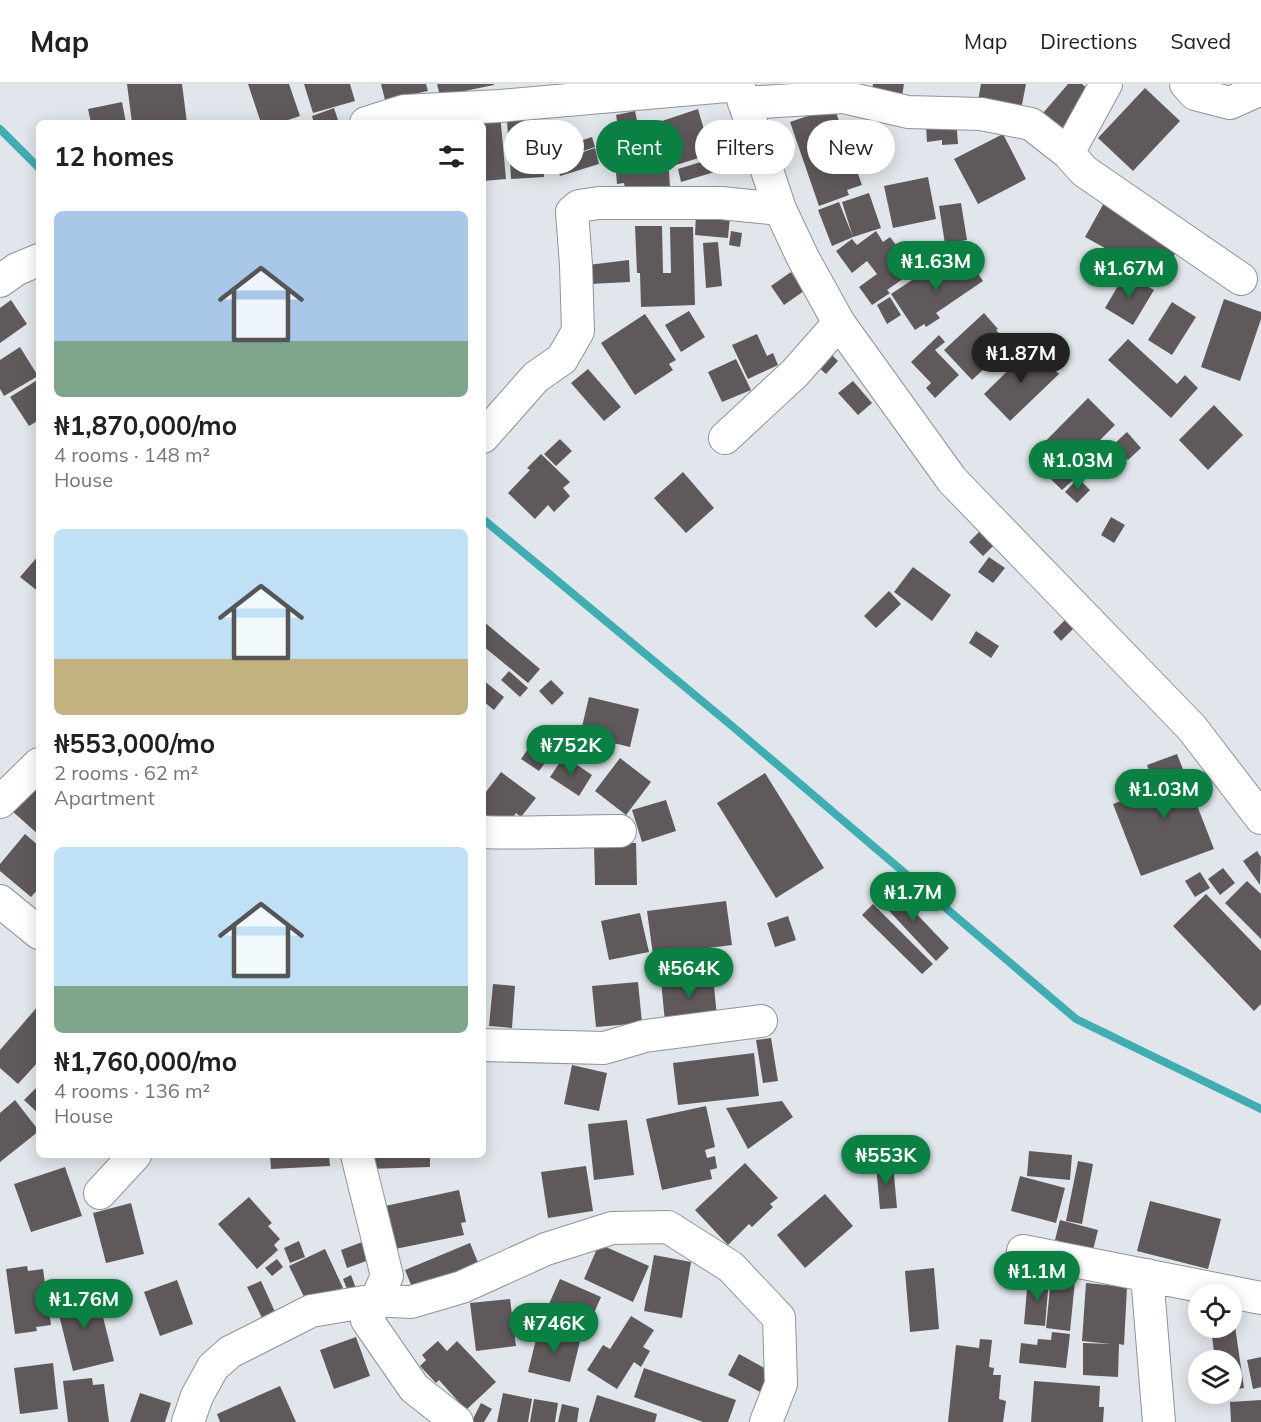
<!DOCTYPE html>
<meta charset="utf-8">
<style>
:root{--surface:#fff;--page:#f2f2f2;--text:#202124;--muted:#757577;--line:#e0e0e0;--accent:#0b8043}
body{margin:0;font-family:Mulish,sans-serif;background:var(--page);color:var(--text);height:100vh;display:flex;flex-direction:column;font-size:22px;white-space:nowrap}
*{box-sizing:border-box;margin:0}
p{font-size:20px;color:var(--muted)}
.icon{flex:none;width:33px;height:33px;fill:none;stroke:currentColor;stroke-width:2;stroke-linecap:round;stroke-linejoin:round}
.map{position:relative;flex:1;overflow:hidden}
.drawer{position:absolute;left:36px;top:36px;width:450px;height:1038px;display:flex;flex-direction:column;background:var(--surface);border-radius:9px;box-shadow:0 3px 15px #0003}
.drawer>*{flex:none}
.hud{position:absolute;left:504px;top:36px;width:570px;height:54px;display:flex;gap:12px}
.buttons{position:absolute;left:1188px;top:1200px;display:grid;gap:12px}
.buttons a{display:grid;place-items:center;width:54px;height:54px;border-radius:50%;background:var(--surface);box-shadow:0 3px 15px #0003;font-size:30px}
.price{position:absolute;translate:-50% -51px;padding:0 14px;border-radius:21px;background:var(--accent);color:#fff;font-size:20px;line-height:39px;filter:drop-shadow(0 2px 3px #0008)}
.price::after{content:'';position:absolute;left:50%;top:36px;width:18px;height:14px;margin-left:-9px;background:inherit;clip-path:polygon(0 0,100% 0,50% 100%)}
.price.current{background:#222;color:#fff}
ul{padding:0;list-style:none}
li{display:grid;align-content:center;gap:12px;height:318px;padding:0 18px}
li span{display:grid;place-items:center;height:186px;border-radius:9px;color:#555}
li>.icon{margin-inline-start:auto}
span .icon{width:108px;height:108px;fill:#fffc;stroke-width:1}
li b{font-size:26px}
h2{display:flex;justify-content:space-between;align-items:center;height:72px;padding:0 18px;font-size:26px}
.tag{padding:0 21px;border-radius:27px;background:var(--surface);box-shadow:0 3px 15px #0003;font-size:21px;line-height:54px}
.tag.current{background:var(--accent);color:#fff}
header{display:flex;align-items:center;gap:36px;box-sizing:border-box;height:84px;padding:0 30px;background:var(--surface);border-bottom:2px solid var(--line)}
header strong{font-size:28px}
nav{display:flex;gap:33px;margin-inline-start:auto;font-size:21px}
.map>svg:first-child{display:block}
</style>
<header>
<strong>Map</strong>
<nav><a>Map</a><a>Directions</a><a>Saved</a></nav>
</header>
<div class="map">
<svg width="1261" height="1338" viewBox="0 0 1261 1338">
<rect width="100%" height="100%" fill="#e0e6eb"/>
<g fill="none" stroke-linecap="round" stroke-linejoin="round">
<path stroke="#40adb3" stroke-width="8" d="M 0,45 L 39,84
M 483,435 L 738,647 L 1076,935 L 1261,1025"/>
</g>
<path fill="#60595b" d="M 127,0 L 182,0 L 187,39 L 132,39 Z
M 248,0 L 289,0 L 300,32 L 279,39 L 261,39 Z
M 304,0 L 350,0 L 355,17 L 313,29 Z
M 381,0 L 426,0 L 428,7 L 385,16 Z
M 437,0 L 494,0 L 494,1 L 440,12 Z
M 873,0 L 904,0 L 901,18 L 871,13 Z
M 981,0 L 1026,0 L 1020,31 L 977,23 Z
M 1068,0 L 1082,0 L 1092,9 L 1061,45 L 1043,29 Z
M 1145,4 L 1180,37 L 1133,87 L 1098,54 Z
M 122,18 L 126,39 L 91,39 L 88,25 Z
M 834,23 L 862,101 L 847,106 L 849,111 L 819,122 L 790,38 Z
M 334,24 L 339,39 L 314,39 L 312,32 Z
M 698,25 L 705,49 L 711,47 L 718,68 L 676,81 L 662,37 Z
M 635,27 L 641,55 L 621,59 L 616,31 Z
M 500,29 L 506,95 L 483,97 L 483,39 L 442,39 Z
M 956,33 L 958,60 L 942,61 L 942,56 L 927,58 L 926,42 Z
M 530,35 L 530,40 L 540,39 L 544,93 L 511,95 L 510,77 L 516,76 L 516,66 L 509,67 L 507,37 Z
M 1003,50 L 1026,95 L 978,120 L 954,75 Z
M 592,53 L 595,63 L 577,69 L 574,59 Z
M 595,64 L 599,80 L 560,92 L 556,77 Z
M 714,74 L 718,87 L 681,98 L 678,85 Z
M 669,87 L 670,104 L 625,104 L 624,99 L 617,100 L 616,88 Z
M 928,93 L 936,135 L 893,144 L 884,102 Z
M 869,109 L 881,144 L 853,153 L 842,118 Z
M 1105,117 L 1181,159 L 1161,195 L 1085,153 Z
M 839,118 L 853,153 L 832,162 L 818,126 Z
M 961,119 L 967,156 L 945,160 L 939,122 Z
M 696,129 L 730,132 L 728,154 L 695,151 Z
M 635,142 L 662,142 L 663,189 L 671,189 L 670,143 L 693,143 L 695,221 L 641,223 L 640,189 L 637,189 Z
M 731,147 L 742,149 L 740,163 L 729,161 Z
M 876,147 L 883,158 L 890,153 L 899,165 L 892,170 L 907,192 L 887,206 L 890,209 L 872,221 L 859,203 L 877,190 L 867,177 L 852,189 L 836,167 L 852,155 L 857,161 Z
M 718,158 L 722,202 L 706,204 L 703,159 Z
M 965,171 L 983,197 L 936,229 L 940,234 L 926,243 L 924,240 L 915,246 L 891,210 L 927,186 L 932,193 Z
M 629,176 L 630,198 L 589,200 L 588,181 Z
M 791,188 L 804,207 L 784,221 L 771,202 Z
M 1125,190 L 1154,206 L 1133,241 L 1105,224 Z
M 890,213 L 901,231 L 887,240 L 877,221 Z
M 1224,215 L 1261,228 L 1261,235 L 1240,297 L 1201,283 Z
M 11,216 L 27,240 L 0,259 L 0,224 Z
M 1172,218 L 1196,233 L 1172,271 L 1148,256 Z
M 689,227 L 705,253 L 681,268 L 665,241 Z
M 984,229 L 998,245 L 996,246 L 1010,261 L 972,296 L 944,266 Z
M 645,230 L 676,276 L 669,280 L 673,286 L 635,311 L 601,259 Z
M 757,250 L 767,272 L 773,269 L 778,281 L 748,295 L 732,261 Z
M 939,251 L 945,258 L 935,266 L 959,291 L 935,314 L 926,304 L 931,299 L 911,278 Z
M 1128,255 L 1177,300 L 1185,291 L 1198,304 L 1171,334 L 1108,276 Z
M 20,263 L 38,292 L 4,312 L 0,305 L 0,276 Z
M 1032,263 L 1059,290 L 1010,337 L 984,310 Z
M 829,268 L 838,277 L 826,290 L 817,282 Z
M 736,275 L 751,306 L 722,318 L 708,288 Z
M 588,285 L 621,323 L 604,337 L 571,299 Z
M 39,295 L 39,336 L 29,342 L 10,313 Z
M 853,297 L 872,319 L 858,331 L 838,309 Z
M 1088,314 L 1115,341 L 1100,356 L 1108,365 L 1062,406 L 1029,374 Z
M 1214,321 L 1243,351 L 1208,386 L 1179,356 Z
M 1127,348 L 1141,364 L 1128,376 L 1114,360 Z
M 560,355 L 572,367 L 556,382 L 544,370 Z
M 541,370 L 570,398 L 563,404 L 570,412 L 554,428 L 548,421 L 535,435 L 508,409 L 530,386 L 527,384 Z
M 683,388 L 714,424 L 686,449 L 654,414 Z
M 1078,394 L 1090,406 L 1077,419 L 1065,408 Z
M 1111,433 L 1125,441 L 1114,459 L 1101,451 Z
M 982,445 L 996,459 L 983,472 L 969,458 Z
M 39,471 L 39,508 L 20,493 Z
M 989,473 L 1005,484 L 993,499 L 978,488 Z
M 913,483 L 951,511 L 932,537 L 894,508 Z
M 889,507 L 901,520 L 876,544 L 864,532 Z
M 1069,532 L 1077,541 L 1061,557 L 1053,548 Z
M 483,537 L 540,585 L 528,599 L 483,562 Z
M 976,547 L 999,562 L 991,574 L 969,559 Z
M 509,587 L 528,604 L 520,613 L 501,596 Z
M 483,596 L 504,613 L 494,626 L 483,617 Z
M 551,596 L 564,609 L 552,621 L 539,607 Z
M 589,613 L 639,625 L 630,663 L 580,651 Z
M 535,655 L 553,668 L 539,687 L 521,675 Z
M 1177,670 L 1214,765 L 1141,792 L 1113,720 L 1156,704 L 1147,681 Z
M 564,672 L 592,691 L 579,712 L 550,693 Z
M 620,674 L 651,698 L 626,731 L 595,707 Z
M 501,688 L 536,714 L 521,733 L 516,729 L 511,736 L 483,734 L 483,712 Z
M 765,689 L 824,784 L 776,814 L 717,719 Z
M 39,698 L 39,751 L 12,727 Z
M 666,716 L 676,747 L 642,758 L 632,726 Z
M 25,750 L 39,762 L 39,804 L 31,813 L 0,787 L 0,780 Z
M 594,759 L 636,759 L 637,801 L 595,801 Z
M 1257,767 L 1261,773 L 1260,801 L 1243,777 Z
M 1223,784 L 1235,799 L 1220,811 L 1208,795 Z
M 1200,788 L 1210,804 L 1195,813 L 1185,797 Z
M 1247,797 L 1261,810 L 1261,855 L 1225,819 Z
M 889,801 L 949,864 L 936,877 L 876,813 Z
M 1206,810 L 1261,867 L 1261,920 L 1254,927 L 1173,842 Z
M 726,817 L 732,861 L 653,871 L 647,827 Z
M 873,820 L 933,880 L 922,890 L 862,831 Z
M 640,829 L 649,868 L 609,876 L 601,837 Z
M 788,832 L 796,856 L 775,863 L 767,839 Z
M 713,892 L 717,933 L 665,938 L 661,897 Z
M 638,898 L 642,939 L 596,943 L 592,902 Z
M 493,900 L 515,902 L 512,944 L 489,942 Z
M 39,921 L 39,977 L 18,1000 L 0,984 L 0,966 Z
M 771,954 L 778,997 L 763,999 L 756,956 Z
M 754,969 L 759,1012 L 678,1021 L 673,979 Z
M 572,981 L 607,989 L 599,1027 L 564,1020 Z
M 39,1001 L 39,1030 L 24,1016 Z
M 15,1016 L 39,1047 L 0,1078 L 0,1029 Z
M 782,1017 L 793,1033 L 748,1065 L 726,1024 Z
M 706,1022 L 715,1063 L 705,1066 L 707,1074 L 715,1072 L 717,1084 L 710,1086 L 712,1095 L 662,1106 L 646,1035 Z
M 627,1036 L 634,1091 L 594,1096 L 588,1040 Z
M 1029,1067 L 1072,1071 L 1070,1096 L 1027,1092 Z
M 270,1071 L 329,1071 L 330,1082 L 271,1085 Z
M 367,1071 L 430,1071 L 430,1083 L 367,1085 Z
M 1078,1077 L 1093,1080 L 1082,1140 L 1066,1137 Z
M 745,1079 L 778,1114 L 770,1120 L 773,1123 L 752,1143 L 749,1140 L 728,1161 L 695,1126 Z
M 893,1080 L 897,1124 L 880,1125 L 876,1081 Z
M 586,1082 L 593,1127 L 548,1134 L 541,1088 Z
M 65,1083 L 82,1132 L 31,1148 L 14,1100 Z
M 1020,1092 L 1065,1104 L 1056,1139 L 1011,1127 Z
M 459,1106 L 466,1138 L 461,1139 L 464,1151 L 390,1166 L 376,1124 Z
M 825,1110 L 853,1142 L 805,1184 L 777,1151 Z
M 249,1113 L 272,1139 L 268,1142 L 280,1155 L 274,1161 L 278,1166 L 257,1185 L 218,1140 Z
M 1150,1117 L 1221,1135 L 1208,1185 L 1137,1167 Z
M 131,1119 L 144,1170 L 106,1179 L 93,1129 Z
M 1060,1136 L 1098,1146 L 1093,1166 L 1055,1156 Z
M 373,1154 L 380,1172 L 347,1184 L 341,1166 Z
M 299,1157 L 305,1173 L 290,1179 L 284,1164 Z
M 470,1159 L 479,1181 L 414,1208 L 405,1186 Z
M 599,1160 L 649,1182 L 633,1218 L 584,1195 Z
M 325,1165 L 343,1204 L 308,1221 L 289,1182 Z
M 654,1171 L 691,1178 L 682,1234 L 644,1227 Z
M 277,1175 L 283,1183 L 272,1192 L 265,1184 Z
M 27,1182 L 28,1187 L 43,1185 L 51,1241 L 36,1243 L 37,1247 L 15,1250 L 6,1185 Z
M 934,1184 L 939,1245 L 910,1248 L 905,1187 Z
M 351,1191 L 357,1207 L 349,1210 L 343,1195 Z
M 1028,1193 L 1049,1195 L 1045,1242 L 1024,1240 Z
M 1051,1194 L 1075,1197 L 1070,1247 L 1046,1244 Z
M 560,1195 L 601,1213 L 586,1247 L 545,1229 Z
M 177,1196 L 193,1240 L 160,1252 L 144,1208 Z
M 261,1197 L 276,1230 L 263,1236 L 247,1203 Z
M 1086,1199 L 1127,1203 L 1124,1261 L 1119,1260 L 1118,1293 L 1083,1291 L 1083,1259 L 1111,1260 L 1082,1257 Z
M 96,1205 L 114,1277 L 73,1287 L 55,1215 Z
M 510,1215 L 516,1262 L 476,1267 L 470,1219 Z
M 1232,1222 L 1244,1304 L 1232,1306 L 1232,1276 L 1215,1276 L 1211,1244 L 1232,1244 Z
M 631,1232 L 654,1246 L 643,1263 L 650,1267 L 641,1283 L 634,1278 L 617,1305 L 587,1286 L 603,1261 L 610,1265 Z
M 539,1243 L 581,1253 L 570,1298 L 528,1288 Z
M 1052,1248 L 1070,1250 L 1066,1284 L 1019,1279 L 1021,1259 L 1037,1261 L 1038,1255 L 1051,1256 Z
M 356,1253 L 370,1292 L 334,1305 L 320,1266 Z
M 980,1255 L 992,1256 L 989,1283 L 994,1284 L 993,1291 L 1001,1291 L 999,1315 L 1006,1317 L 1003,1338 L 948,1338 L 956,1261 L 979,1264 Z
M 438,1257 L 447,1267 L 457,1257 L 496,1298 L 466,1326 L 439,1296 L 436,1299 L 420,1282 L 426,1276 L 422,1271 Z
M 739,1270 L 777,1291 L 766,1311 L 728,1291 Z
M 1261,1273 L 1261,1303 L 1253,1305 L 1247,1276 Z
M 53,1279 L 58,1325 L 20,1330 L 14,1284 Z
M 644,1284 L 736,1316 L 728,1338 L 703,1338 L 634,1313 Z
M 92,1294 L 93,1301 L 104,1300 L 109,1338 L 68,1338 L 63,1297 Z
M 1034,1297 L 1100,1302 L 1099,1323 L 1104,1323 L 1103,1338 L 1031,1338 Z
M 280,1302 L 296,1338 L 220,1338 L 217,1330 Z
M 140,1309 L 171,1319 L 165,1338 L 130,1338 Z
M 503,1309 L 532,1315 L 528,1338 L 497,1338 Z
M 597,1311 L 657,1330 L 655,1338 L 589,1338 Z
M 534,1315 L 558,1319 L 555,1338 L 530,1338 Z
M 1261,1316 L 1261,1338 L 1231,1338 L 1230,1318 Z
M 481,1319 L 492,1325 L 484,1338 L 473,1338 L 472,1337 Z
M 562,1320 L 579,1324 L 577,1338 L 558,1338 Z"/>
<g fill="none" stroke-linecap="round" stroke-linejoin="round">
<g stroke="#8f9499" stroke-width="34">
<path id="minor" d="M 738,0 L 780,125 L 803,174 L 839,239 L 952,396 L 1192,644 L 1261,734
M 1186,0 L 1195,10 L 1230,19 L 1261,5
M 744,19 L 843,13 L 908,28 L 981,30 L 1031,40 L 1068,69 L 1084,87 L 1241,195
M 366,39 L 404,27 L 500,22 L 738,1
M 1068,69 L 1106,0
M 0,197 L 17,185 L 39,176
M 483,353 L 536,293 L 562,275 L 578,247 L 576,181 L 572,128 L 579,122 L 599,119 L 721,119 L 780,125
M 725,354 L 795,289 L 839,239
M 0,718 L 39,680
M 483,748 C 529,750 574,747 620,747
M 0,817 L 39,849
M 483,961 L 604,964 L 645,952 L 761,937
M 357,1071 L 387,1192 L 367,1236 L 414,1304 L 457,1338
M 100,1109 L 135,1071
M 1023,1167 L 1261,1214
M 1147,1191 L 1159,1338
M 188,1338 L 197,1312 L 213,1283 L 230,1268 L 311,1227 L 376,1216 L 411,1218 L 462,1203 L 546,1165 L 612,1144 L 668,1143 L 731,1183 L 779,1234 L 781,1300 L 766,1338"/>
</g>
<use href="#minor" stroke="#fff" stroke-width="32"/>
</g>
</svg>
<div class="buttons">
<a><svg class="icon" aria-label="locate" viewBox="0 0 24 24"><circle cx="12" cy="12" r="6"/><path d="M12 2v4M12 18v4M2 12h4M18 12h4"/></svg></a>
<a><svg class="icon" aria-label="layers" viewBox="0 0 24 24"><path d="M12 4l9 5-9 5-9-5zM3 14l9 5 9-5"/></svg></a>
</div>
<b class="price" style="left:936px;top:208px">₦1.63M</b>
<b class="price" style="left:1129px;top:215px">₦1.67M</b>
<b class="price current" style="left:1021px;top:300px">₦1.87M</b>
<b class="price" style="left:1078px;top:407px">₦1.03M</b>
<b class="price" style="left:571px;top:692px">₦752K</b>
<b class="price" style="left:1164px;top:736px">₦1.03M</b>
<b class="price" style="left:913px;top:839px">₦1.7M</b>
<b class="price" style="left:689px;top:915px">₦564K</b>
<b class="price" style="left:886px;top:1102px">₦553K</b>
<b class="price" style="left:1037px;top:1218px">₦1.1M</b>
<b class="price" style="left:84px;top:1246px">₦1.76M</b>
<b class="price" style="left:554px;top:1270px">₦746K</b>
<div class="hud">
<a class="tag">Buy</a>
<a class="tag current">Rent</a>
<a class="tag">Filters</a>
<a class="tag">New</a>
</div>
<section class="drawer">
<h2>12 homes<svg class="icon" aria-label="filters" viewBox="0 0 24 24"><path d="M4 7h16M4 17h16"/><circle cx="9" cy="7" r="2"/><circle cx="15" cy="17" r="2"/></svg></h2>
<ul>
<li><span style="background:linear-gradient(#a9c7e8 70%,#7fa58c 0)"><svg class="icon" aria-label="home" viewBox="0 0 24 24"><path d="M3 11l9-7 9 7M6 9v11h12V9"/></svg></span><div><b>₦1,870,000/mo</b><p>4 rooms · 148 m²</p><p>House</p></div></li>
<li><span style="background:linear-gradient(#bfe0f5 70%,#c2b280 0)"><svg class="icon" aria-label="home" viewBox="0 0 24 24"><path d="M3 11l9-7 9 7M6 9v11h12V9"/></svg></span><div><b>₦553,000/mo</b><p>2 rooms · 62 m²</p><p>Apartment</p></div></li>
<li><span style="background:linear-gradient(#bfe0f5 75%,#7fa58c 0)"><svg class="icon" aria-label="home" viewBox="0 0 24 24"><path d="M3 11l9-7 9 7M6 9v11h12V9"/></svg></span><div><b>₦1,760,000/mo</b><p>4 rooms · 136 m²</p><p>House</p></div></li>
</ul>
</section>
</div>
